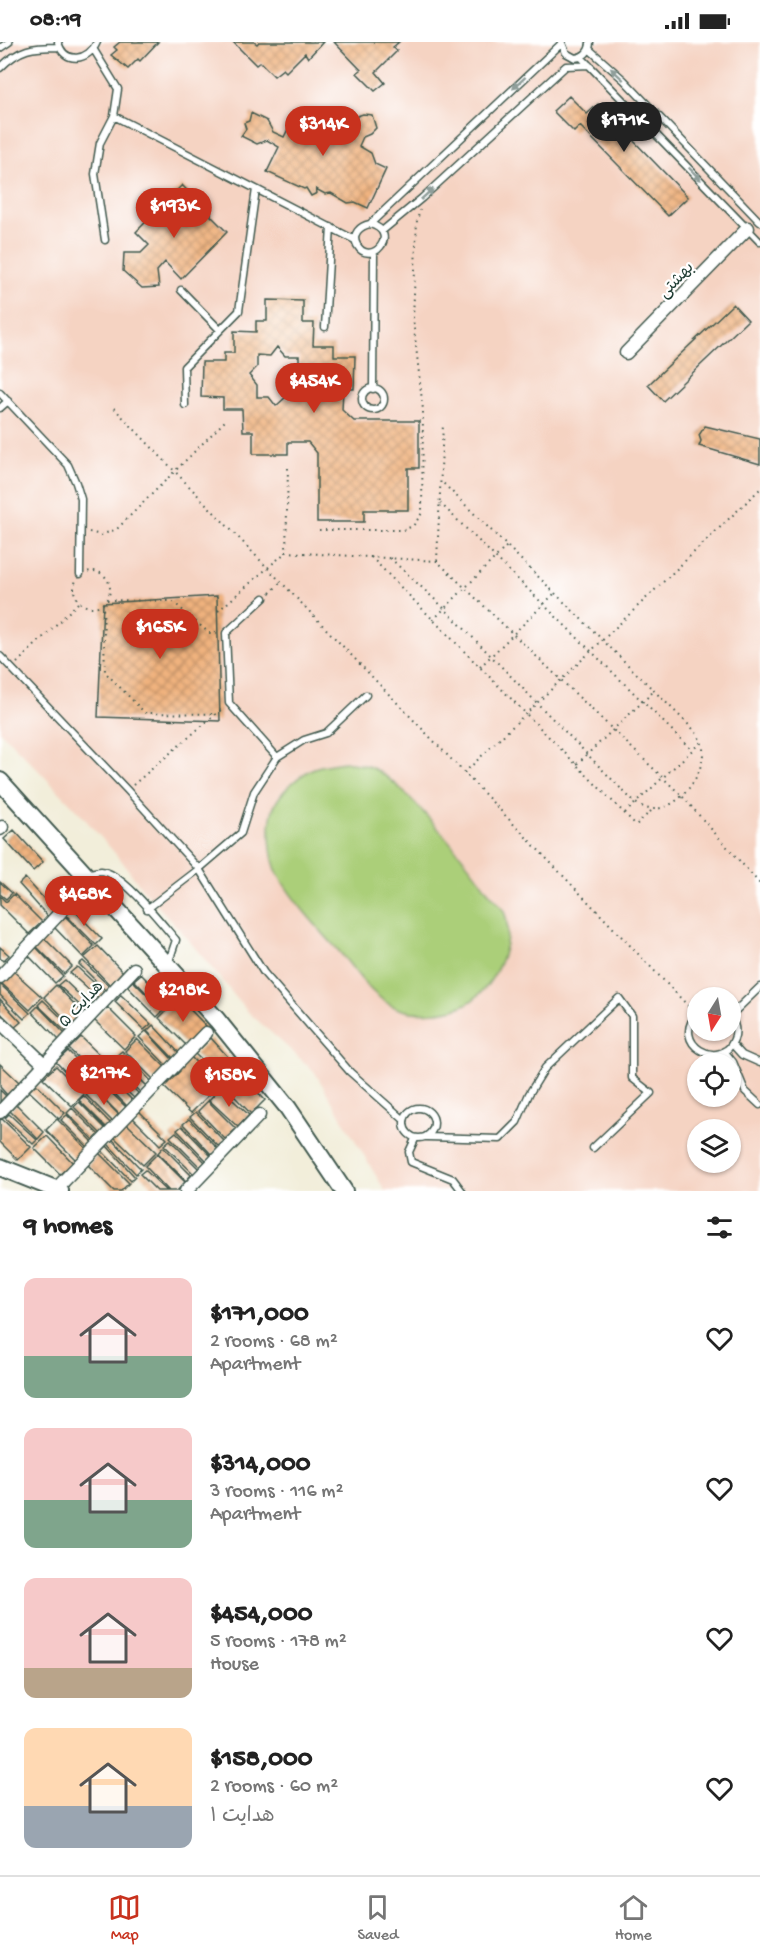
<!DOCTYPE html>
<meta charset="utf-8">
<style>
:root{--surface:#fff;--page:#f2f2f2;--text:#222;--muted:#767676;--line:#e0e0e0;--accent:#c8321e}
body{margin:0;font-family:"Gochi Hand","Playpen Sans Arabic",sans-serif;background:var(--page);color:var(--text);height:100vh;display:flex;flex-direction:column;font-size:22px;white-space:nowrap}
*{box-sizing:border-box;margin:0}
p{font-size:20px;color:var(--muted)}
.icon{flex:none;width:33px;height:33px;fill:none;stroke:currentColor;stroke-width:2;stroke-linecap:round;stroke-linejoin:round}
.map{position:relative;height:1149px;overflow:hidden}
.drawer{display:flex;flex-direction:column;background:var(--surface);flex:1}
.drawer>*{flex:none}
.needle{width:39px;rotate:191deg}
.buttons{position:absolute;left:687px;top:945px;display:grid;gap:12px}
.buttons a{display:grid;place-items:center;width:54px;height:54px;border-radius:50%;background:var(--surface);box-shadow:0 2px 4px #0004;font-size:30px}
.price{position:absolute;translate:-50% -51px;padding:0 14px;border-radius:21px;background:var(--accent);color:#fff;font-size:20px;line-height:39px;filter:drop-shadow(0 2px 3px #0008)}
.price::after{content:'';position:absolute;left:50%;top:36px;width:18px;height:14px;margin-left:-9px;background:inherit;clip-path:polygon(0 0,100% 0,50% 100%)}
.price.on{background:#222;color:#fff}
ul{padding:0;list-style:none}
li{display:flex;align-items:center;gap:18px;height:150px;padding:0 24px}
li span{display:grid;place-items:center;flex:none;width:168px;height:120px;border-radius:12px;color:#555}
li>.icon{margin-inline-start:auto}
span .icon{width:72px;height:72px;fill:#fffc;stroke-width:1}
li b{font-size:26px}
h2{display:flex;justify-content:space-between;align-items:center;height:72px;padding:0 24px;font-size:26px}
.status{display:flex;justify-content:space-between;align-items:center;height:42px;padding:0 30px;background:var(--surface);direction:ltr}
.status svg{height:16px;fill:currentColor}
.tabs{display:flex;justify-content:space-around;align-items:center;height:84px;border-top:2px solid var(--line);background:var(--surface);font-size:16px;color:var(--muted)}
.tabs a{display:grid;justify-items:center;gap:3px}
.tabs .on{color:var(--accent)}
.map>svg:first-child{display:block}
</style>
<div class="status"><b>08:19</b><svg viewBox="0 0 49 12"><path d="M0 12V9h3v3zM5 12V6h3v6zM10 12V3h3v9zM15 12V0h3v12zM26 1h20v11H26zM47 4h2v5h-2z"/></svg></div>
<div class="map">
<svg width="760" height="1149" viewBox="0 0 760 1149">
<defs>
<pattern id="building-cross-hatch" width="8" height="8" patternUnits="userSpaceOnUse" patternTransform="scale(1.5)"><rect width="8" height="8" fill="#f0b27e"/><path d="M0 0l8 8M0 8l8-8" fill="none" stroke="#c29268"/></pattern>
</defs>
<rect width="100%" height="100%" fill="#fff"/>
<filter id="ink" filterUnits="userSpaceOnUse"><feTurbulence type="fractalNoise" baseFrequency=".0167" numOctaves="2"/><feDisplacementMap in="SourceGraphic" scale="12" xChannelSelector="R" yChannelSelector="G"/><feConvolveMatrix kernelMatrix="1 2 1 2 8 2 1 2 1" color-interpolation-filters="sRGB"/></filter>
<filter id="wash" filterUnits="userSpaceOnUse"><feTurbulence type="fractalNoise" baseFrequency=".008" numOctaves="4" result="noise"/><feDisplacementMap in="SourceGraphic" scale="24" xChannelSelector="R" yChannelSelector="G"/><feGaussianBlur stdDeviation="1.35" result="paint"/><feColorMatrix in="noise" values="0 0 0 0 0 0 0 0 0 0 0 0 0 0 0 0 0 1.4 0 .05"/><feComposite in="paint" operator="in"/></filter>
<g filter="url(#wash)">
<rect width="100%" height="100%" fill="#f2eeda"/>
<path fill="#f5d3c2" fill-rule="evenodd" d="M 0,0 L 760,0 L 760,1149 L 385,1149 L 314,1029 L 247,969 L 182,890 L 143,848 L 121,818 L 75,766 L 0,689 ZM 698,956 L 730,956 L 730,988 L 698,988 ZM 698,1022 L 730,1022 L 730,1054 L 698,1054 ZM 698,1088 L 730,1088 L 730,1120 L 698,1120 Z"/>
<path fill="#abcf79" stroke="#658656" stroke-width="1.5" d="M 345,720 C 354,722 364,722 372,726 C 399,736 468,820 486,847 C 492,855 502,863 505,872 C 515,903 491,952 462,964 C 446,971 416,973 399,967 C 371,956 357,930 338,908 C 319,887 293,859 279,834 C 269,816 266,777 277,759 C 284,747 298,735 310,728 C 319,723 334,722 345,720 Z"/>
<g id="blocks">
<path fill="url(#building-cross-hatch)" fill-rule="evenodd" d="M 120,0 L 158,0 L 140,19 L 138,17 L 128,27 L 111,13 L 117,8 L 114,5 Z
M 233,0 L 254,0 L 257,2 L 259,0 L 323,0 L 308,16 L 305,11 L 286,30 L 283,27 L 274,34 L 260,20 L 256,23 Z
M 334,0 L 399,0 L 393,5 L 397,9 L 376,30 L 385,41 L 375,49 L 357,31 L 361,28 Z
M 569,54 L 587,72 L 598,62 L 688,155 L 668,174 L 580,84 L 574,90 L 553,69 Z
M 297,69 L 334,86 L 336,90 L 352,83 L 357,74 L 363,72 L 372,73 L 376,86 L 370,92 L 363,95 L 359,104 L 371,111 L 375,122 L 386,127 L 368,166 L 355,160 L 348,161 L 331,151 L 325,152 L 316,147 L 317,151 L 311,154 L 306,146 L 304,147 L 267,130 L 279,105 L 267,98 L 257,102 L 241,94 L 246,87 L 244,81 L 249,79 L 251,71 L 267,79 L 273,90 L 284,95 Z
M 182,143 L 199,161 L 211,160 L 211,174 L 227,190 L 181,237 L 165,220 L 157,229 L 159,245 L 142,246 L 123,229 L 124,211 L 141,211 L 149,203 L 136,190 Z
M 267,258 L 303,259 L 303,281 L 314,281 L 313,303 L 334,303 L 334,314 L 355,314 L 354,347 L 343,347 L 342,368 L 354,379 L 419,379 L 419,426 L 408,426 L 408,468 L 364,468 L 364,480 L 317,480 L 317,411 L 308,400 L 288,400 L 288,412 L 253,412 L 253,389 L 243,389 L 242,367 L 223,367 L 223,356 L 201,355 L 202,320 L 224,320 L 224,311 L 234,311 L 234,289 L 256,290 L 256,279 L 267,279 ZM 277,305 L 285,314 L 299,314 L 299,328 L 305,334 L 298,341 L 298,355 L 286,355 L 276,364 L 269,355 L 257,355 L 257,343 L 249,333 L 257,325 L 257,313 L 270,314 Z
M 733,262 L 748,278 L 663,359 L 648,343 Z
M 705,384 L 760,397 L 760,422 L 699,404 L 701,399 L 699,393 Z
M 217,554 L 220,679 L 98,675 L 103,561 Z
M 14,788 L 43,820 L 33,829 L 4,797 Z
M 25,836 L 56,870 L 49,876 L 19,842 Z
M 0,840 L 12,851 L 6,857 L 0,852 Z
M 14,852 L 42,880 L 29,892 L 0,863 L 0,854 L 6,860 Z
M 73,867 L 102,897 L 96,903 L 66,873 Z
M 65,874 L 94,904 L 83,915 L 54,885 Z
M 43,895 L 72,924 L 64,932 L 35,903 Z
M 35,904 L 63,934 L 55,941 L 27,912 Z
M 98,904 L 125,932 L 112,945 L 84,916 Z
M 0,905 L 9,913 L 3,919 L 0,916 Z
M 83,919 L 111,946 L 107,950 L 79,922 Z
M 77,925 L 105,951 L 99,957 L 70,931 Z
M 11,927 L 42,955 L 30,968 L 0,940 Z
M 141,932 L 170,962 L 163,968 L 134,938 Z
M 64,938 L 92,965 L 87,970 L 58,943 Z
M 133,939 L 163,969 L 157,975 L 127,944 Z
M 0,942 L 30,971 L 24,977 L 0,953 Z
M 56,943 L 84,972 L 72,984 L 44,955 Z
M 121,953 L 151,982 L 144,988 L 115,960 Z
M 179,956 L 208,986 L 188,1005 L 159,976 Z
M 0,957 L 21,980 L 14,986 L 0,970 Z
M 43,958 L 71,985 L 66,990 L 38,963 Z
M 38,964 L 65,992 L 59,998 L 32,970 Z
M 107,965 L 136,994 L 124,1007 L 94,978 Z
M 153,983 L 180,1012 L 174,1017 L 147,989 Z
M 146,989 L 173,1018 L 167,1024 L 139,995 Z
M 81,995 L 111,1024 L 99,1036 L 69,1007 Z
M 211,996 L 237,1025 L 222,1037 L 195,1012 Z
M 137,997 L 167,1027 L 155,1039 L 125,1009 Z
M 68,1009 L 97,1038 L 85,1050 L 56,1020 Z
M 122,1009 L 152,1040 L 147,1044 L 117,1013 Z
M 116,1015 L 147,1045 L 141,1051 L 110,1021 Z
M 191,1015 L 218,1044 L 191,1071 L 164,1045 L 180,1029 L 178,1027 Z
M 0,1022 L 20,1041 L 8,1054 L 0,1045 Z
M 56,1024 L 84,1052 L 72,1064 L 43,1036 Z
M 113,1026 L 138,1051 L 134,1056 L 108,1031 Z
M 236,1028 L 265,1058 L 251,1072 L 222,1041 Z
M 106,1032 L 133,1059 L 127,1064 L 101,1038 Z
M 99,1039 L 127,1066 L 120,1073 L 93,1046 Z
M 36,1042 L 65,1071 L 59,1077 L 29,1049 Z
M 220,1046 L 249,1073 L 238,1085 L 209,1058 Z
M 93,1047 L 122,1076 L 115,1082 L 86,1053 Z
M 0,1048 L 6,1054 L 0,1061 Z
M 84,1054 L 113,1084 L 109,1088 L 79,1058 Z
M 208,1059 L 236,1087 L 225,1097 L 198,1069 Z
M 79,1060 L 107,1088 L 102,1093 L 74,1065 Z
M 16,1062 L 44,1090 L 38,1097 L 10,1069 Z
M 72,1066 L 100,1094 L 95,1099 L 67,1071 Z
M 139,1069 L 167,1097 L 160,1103 L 132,1075 Z
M 196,1070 L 224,1099 L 218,1104 L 190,1075 Z
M 9,1072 L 37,1098 L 33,1102 L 5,1076 Z
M 67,1073 L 94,1101 L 89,1106 L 61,1078 Z
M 2,1077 L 31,1105 L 18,1118 L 0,1100 L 0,1078 Z
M 57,1077 L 87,1107 L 76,1118 L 46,1088 Z
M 189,1077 L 218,1107 L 212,1113 L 183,1082 Z
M 127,1082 L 156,1110 L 143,1123 L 114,1095 Z
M 182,1084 L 211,1114 L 207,1119 L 177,1088 Z
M 176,1090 L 205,1120 L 200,1125 L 170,1095 Z
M 47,1094 L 73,1121 L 60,1132 L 34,1106 Z
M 112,1097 L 141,1127 L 136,1132 L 108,1102 Z
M 170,1098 L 199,1127 L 194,1132 L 164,1103 Z
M 107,1104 L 135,1135 L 131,1139 L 102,1109 Z
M 163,1105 L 191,1133 L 186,1139 L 158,1111 Z
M 99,1111 L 129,1141 L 121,1149 L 114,1149 L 88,1123 Z
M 157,1112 L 185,1140 L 177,1149 L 169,1149 L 145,1124 Z
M 145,1128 L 167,1149 L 157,1149 L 140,1132 Z"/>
</g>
</g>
<g filter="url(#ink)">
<use href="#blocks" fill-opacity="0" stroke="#3f584d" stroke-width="1.5"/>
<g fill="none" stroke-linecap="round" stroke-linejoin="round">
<g stroke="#3f584d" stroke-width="9">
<path id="lane" d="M 58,0 C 64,23 89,19 97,0
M 562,1 L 566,11 L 575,16 C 584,15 590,10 590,0
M 0,6 L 9,0
M 589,7 L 624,38 L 760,180
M 94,8 L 118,47 L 114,74 L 100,101 L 95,132 L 105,198
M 581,15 L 760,200
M 0,26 C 20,6 32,5 59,5
M 114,74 L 355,198
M 370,182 C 402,191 370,226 357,203 C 351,192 360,184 370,182 L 562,1
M 382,189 L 422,156 L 566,24 L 589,23
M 181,248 L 220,288
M 325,285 L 331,185
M362 357a11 11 0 1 1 22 0a11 11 0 1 1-22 0Z
M 373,347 L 374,210
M 0,351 L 68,423 L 76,441 L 81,457 L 80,532
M 185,363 L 184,325 L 239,269 L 256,147
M 0,366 L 8,359
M 264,556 L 226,591 L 229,661 L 277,715
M 0,614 L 127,748 L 199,827 L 264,931 L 350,1030 L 403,1077
M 87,832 C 91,831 97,829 101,829 C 122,830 162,882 176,898 L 168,922
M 147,867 L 199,827 L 241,791 L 254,750 L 277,715 L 304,698 L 326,691 L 366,653
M 698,971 C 668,1001 722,1031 734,997 C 737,989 735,981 730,974
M 730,974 L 760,945
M 732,1002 L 742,1013 L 760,1021
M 724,1009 L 733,1020 L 745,1049 L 760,1063
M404 1081a15 15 0 1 1 30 0a15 15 0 1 1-30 0Z
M 427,1095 L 500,1097 L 517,1080 L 529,1052 L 545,1026 L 619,956 L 632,974 L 632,1036 L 651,1051 L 593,1106
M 415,1097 L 409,1110 L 411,1120 L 453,1137 L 462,1149"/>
</g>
<g stroke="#3f584d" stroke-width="15">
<path id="street" d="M 626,311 L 748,186
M 0,787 L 2,785
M 0,935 L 70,860
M 0,980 L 45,1023
M 0,1070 L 134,927
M 56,1147 L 206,991
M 186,1149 L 259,1073"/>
</g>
<g stroke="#3f584d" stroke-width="20">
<path id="secondary" d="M 0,739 L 217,978 L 288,1066 L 344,1149
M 0,1125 L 60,1149"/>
</g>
<path stroke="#3f584d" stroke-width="2" stroke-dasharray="1.5 4.5" stroke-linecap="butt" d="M 114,366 L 692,968
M 288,426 L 286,510 L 437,519 L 682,754 L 760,842
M 440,461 L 692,708
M 319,488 L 403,488 L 413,484 L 422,471 L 423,368 L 413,277 L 417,178 L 420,168
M 89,490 L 101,493 L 117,487 L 227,377
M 371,515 L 636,783 L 652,768
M 390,516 L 444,566 L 635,761 C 640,763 647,768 653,767 C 680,767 705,732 703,706 C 702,700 699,695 695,689 L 441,439
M 437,519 L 443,382
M74 547a18 18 0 1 1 36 0a18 18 0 1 1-36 0Z
M 270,551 L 281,540
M 107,558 L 172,559 L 209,591 L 218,591
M 103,561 L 105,630 L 145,671 L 217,672
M 218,569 L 286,510
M 433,578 L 507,504
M 17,621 L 79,560
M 480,625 L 555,551
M 577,722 L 655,648
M 464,731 L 760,447
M 133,743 L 224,665
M 625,771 L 702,699"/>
<use href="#lane" stroke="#fff" stroke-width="6"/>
<use href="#street" stroke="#fff" stroke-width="12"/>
<use href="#secondary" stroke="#fff" stroke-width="16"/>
</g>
<defs><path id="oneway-solid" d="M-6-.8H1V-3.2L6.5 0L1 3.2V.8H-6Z" transform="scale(1.5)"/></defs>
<g fill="#8f9e9a">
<use href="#oneway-solid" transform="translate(617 32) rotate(-138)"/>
<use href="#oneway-solid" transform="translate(519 41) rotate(137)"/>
<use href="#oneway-solid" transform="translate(695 132) rotate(46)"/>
<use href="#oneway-solid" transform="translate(427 152) rotate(-42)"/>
</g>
</g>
<g text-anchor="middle" stroke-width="4.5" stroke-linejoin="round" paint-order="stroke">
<g font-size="16" fill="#1f3d34" stroke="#fff">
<text transform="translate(675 237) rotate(-46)" y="6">بهشتی</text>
<text transform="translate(80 961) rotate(-47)" y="6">هدایت ۵</text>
</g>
</g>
</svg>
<div class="buttons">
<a><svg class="needle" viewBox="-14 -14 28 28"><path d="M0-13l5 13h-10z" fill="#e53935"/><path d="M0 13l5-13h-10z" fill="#767676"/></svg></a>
<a><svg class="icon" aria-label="locate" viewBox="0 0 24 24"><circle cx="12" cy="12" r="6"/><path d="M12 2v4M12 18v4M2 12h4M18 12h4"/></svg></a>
<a><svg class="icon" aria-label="layers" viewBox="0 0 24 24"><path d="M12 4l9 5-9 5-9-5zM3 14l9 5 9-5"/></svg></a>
</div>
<b class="price on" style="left:624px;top:111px">$171K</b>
<b class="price" style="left:323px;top:115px">$314K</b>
<b class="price" style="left:174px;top:197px">$193K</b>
<b class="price" style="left:314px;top:372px">$454K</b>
<b class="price" style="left:160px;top:618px">$165K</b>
<b class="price" style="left:84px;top:885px">$468K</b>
<b class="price" style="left:183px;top:981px">$218K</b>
<b class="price" style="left:104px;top:1064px">$217K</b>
<b class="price" style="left:229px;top:1066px">$158K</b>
</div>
<section class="drawer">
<h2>9 homes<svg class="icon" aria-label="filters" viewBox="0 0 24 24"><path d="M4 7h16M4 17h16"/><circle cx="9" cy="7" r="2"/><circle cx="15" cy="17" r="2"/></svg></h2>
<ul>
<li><span style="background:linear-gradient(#f6c9c9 65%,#7fa58c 0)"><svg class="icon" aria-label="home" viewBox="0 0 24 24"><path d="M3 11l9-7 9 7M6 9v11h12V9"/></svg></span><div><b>$171,000</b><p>2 rooms · 68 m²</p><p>Apartment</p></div><svg class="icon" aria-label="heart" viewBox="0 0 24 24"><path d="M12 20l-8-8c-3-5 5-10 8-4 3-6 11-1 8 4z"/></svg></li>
<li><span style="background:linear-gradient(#f6c9c9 60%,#7fa58c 0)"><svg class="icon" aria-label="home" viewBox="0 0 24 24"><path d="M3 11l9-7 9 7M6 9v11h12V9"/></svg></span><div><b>$314,000</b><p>3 rooms · 116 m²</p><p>Apartment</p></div><svg class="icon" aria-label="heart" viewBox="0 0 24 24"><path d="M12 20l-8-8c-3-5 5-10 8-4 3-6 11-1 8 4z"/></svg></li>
<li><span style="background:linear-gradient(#f6c9c9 75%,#b9a48a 0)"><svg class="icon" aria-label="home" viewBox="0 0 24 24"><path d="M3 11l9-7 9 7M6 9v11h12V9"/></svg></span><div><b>$454,000</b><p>5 rooms · 178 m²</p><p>House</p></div><svg class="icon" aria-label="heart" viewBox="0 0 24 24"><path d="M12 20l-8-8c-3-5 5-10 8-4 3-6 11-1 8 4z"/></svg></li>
<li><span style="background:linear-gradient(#ffd9b3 65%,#9aa5b1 0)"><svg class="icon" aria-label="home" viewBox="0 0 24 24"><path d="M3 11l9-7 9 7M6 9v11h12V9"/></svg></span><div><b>$158,000</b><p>2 rooms · 60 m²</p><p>هدایت ۱</p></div><svg class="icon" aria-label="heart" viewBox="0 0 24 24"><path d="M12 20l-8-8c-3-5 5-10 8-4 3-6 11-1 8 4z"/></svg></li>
</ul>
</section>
<nav class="tabs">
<a class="on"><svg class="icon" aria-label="map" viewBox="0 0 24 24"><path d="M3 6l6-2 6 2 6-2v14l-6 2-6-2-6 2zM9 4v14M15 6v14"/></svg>Map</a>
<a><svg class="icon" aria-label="saved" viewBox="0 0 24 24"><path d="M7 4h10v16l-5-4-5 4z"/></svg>Saved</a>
<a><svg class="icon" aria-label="home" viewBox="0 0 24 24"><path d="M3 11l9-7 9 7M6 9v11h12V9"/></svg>Home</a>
</nav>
